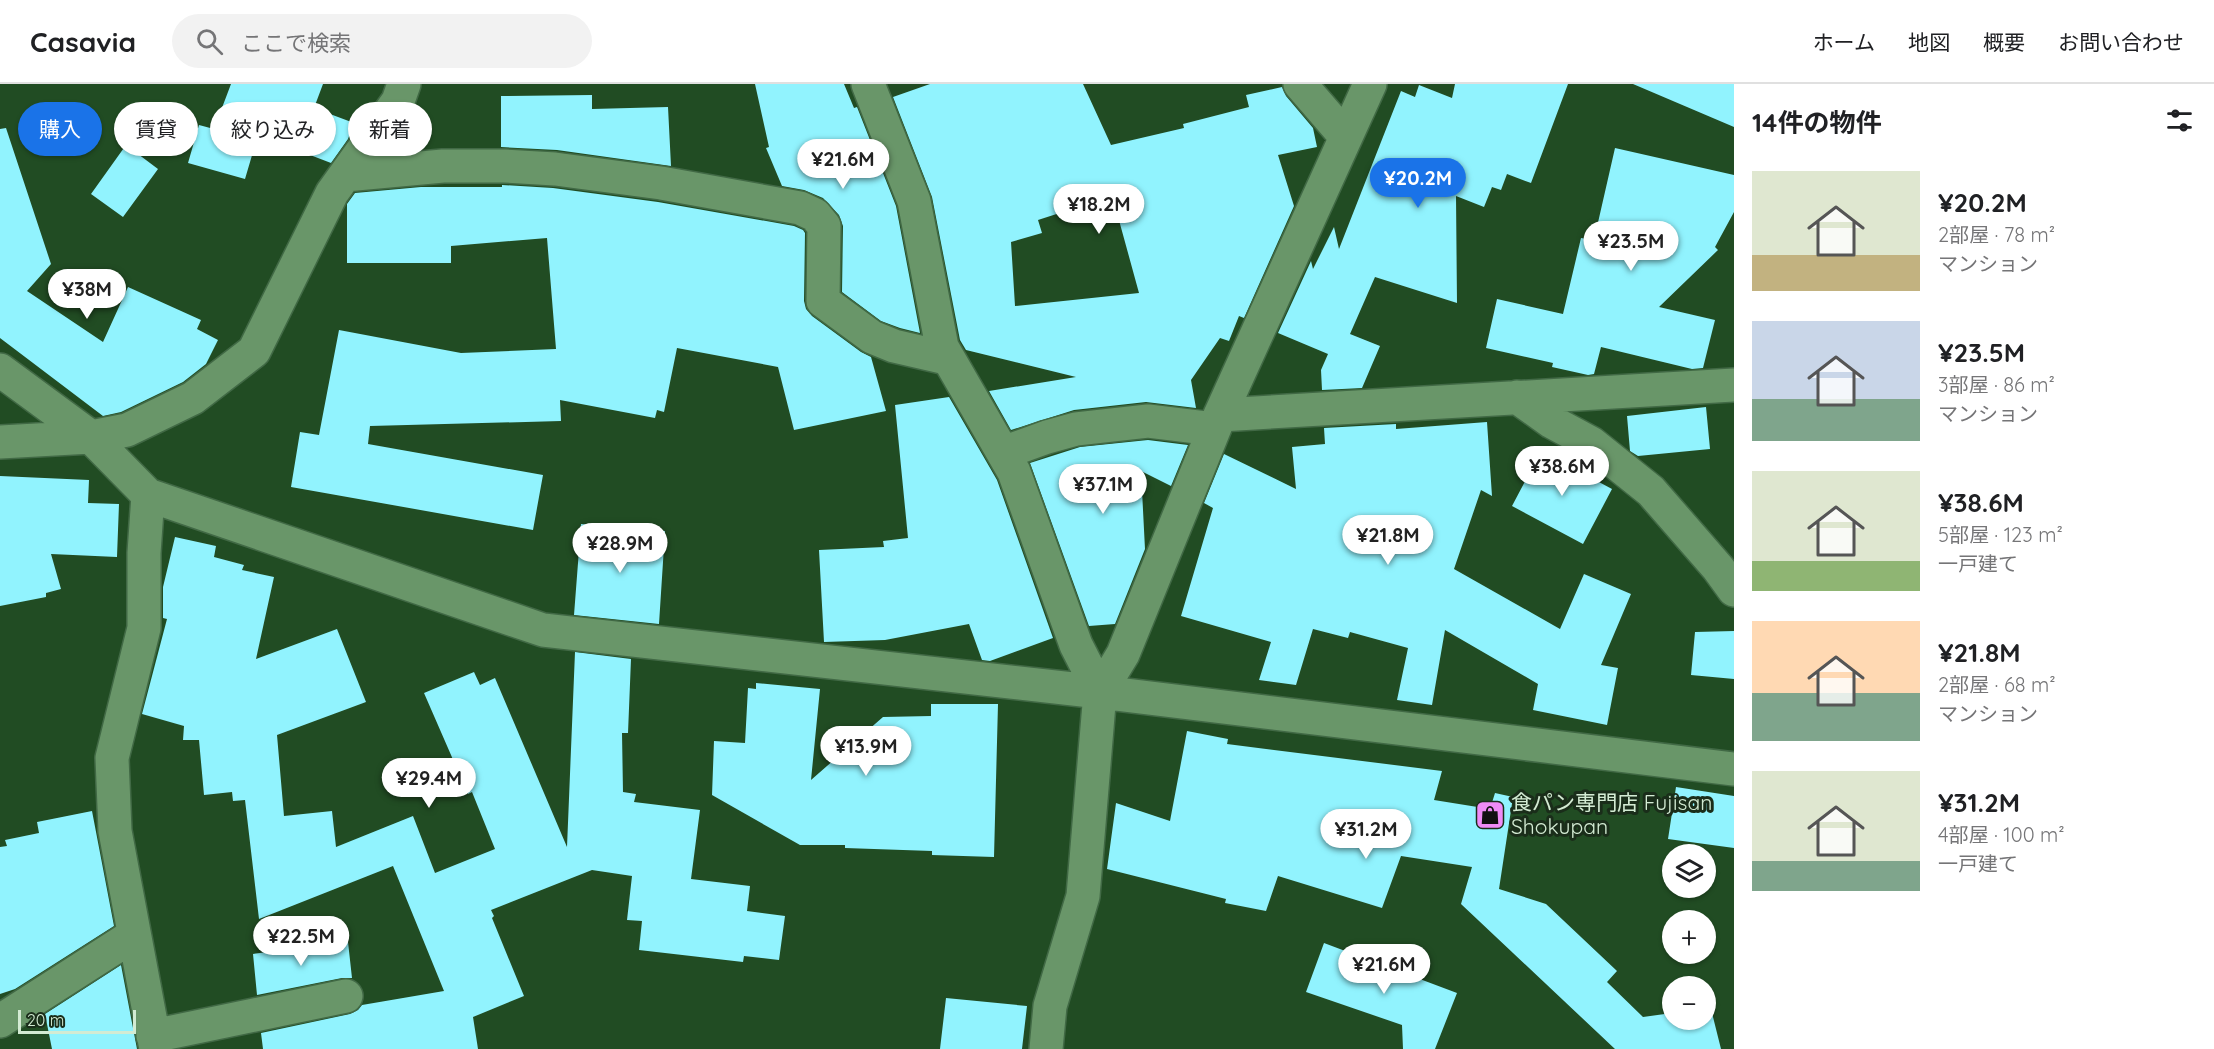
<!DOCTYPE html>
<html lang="ja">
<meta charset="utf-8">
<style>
:root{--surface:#fff;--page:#f2f2f2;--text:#202124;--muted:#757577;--line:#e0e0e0;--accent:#1a73e8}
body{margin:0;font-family:Quicksand,"Noto Sans JP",sans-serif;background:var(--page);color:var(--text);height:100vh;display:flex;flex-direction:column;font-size:22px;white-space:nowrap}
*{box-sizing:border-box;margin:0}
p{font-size:20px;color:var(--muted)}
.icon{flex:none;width:33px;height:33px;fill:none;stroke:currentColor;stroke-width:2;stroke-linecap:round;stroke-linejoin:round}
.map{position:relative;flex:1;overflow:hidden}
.details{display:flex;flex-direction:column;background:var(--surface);width:480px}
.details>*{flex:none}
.guide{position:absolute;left:18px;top:18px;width:570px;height:54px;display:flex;gap:12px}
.tools{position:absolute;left:1662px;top:760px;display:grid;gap:12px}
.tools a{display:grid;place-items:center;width:54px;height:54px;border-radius:50%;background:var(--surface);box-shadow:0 2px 4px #0004;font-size:30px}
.scale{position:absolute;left:18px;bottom:15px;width:118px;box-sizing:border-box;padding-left:6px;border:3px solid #d3ebd3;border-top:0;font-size:16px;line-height:21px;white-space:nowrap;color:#d3ebd3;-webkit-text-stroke:4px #1a2d1a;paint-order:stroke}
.price{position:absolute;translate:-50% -51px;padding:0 14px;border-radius:21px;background:#fff;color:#222;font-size:20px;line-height:39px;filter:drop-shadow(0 2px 3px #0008)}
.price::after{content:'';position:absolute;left:50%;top:36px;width:18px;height:14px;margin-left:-9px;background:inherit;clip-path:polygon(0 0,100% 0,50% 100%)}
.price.selected{background:var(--accent);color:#fff}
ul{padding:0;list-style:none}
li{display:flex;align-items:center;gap:18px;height:150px;padding:0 18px}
li span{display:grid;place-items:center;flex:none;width:168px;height:120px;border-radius:0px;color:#555}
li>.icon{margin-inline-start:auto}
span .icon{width:72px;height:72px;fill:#fffc;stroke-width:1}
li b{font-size:26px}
h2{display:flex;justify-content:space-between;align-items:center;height:72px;padding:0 18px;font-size:26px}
.pill{padding:0 21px;border-radius:27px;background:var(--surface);box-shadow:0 2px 4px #0004;font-size:21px;line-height:54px}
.pill.selected{background:var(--accent);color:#fff}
header{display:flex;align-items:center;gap:36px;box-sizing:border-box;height:84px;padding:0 30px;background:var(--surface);border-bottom:2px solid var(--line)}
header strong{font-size:28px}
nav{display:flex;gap:33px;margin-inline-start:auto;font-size:21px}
.search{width:420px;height:54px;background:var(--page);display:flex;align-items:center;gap:15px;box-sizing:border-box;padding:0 21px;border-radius:33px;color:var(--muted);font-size:22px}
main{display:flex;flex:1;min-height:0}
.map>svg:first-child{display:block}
</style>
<header>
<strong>Casavia</strong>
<div class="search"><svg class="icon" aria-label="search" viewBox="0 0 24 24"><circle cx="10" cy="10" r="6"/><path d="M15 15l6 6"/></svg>ここで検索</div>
<nav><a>ホーム</a><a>地図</a><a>概要</a><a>お問い合わせ</a></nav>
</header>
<main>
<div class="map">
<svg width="1734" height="965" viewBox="0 0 1734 965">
<rect width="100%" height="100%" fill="#214c23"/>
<path fill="#91f3fe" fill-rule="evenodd" d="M 231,0 L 323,0 L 314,24 L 354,39 L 348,55 L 331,79 L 258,51 L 245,95 L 188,79 L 199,41 L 214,45 Z
M 755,0 L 844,0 L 854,24 L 857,23 L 896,122 L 920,249 L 900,244 L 881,237 L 842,208 L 843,142 L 839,131 L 823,114 L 804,106 L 782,102 L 766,64 L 769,63 Z
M 930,0 L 1083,0 L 1111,61 L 1184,44 L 1183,40 L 1249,23 L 1246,11 L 1282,3 L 1286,12 L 1313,44 L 1317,63 L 1278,71 L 1294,122 L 1244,234 L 1239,232 L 1229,257 L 1220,254 L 1191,296 L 1196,324 L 1146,318 L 1074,326 L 1011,346 L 989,307 L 1076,293 L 966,266 L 960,256 L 932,113 L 893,13 ZM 1103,115 L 1105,121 L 1114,118 L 1139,209 L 1015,222 L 1011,158 L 1042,149 L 1038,136 Z
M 1455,0 L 1568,0 L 1531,99 L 1507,90 L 1501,106 L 1492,103 L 1484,123 L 1456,112 L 1457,219 L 1375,193 L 1350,250 L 1380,262 L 1362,304 L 1322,306 L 1321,286 L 1328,270 L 1278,249 L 1311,177 L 1313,185 L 1334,143 L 1339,165 L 1401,7 L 1415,13 L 1419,1 L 1452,14 Z
M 1633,0 L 1734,0 L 1734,43 Z
M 592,11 L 592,25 L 668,23 L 671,82 L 557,66 L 501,63 L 501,12 Z
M 6,44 L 51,180 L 27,207 L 103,258 L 128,203 L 201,236 L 197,245 L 218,256 L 206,280 L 183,298 L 121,328 L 103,332 L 0,254 L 0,45 Z
M 126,61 L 158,85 L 123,133 L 91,110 Z
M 1615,64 L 1734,91 L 1734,128 L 1715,163 L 1718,166 L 1659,223 L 1715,236 L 1703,284 L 1692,285 L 1601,263 L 1594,290 L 1588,291 L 1552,283 L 1553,279 L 1486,264 L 1497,215 L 1563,230 L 1581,154 L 1594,156 Z
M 502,101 L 553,104 L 658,118 L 794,142 L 803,146 L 805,149 L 804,217 L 806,225 L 812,232 L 861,268 L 871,273 L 886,327 L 794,346 L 778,283 L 677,264 L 664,328 L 657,326 L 655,334 L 560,316 L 561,337 L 370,342 L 368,360 L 543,391 L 533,446 L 291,403 L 300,348 L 319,351 L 339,246 L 461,269 L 556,265 L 547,154 L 451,162 L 451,179 L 347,179 L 347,120 L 355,109 L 421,103 L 502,103 Z
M 949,313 L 997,396 L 1053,554 L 990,577 L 982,576 L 969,540 L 885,556 L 824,558 L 819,466 L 884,463 L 883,457 L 908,454 L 895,321 Z
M 1706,323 L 1710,365 L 1638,372 L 1630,367 L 1627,332 Z
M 1487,338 L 1492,412 L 1481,406 L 1454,485 L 1560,545 L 1584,490 L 1631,510 L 1601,581 L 1618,584 L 1607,641 L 1533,626 L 1538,600 L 1445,546 L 1432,621 L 1397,616 L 1408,564 L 1350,548 L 1348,554 L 1313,545 L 1296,601 L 1259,596 L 1271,558 L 1181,532 L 1213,424 L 1204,419 L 1224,370 L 1296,405 L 1292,363 L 1325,360 L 1324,344 L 1396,340 L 1396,345 Z
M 1148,356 L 1188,361 L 1171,402 L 1141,387 L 1145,465 L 1115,540 L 1089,542 L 1030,379 L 1080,363 Z
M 1541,367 L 1612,405 L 1583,460 L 1512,422 Z
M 0,392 L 89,396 L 88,419 L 119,420 L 117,473 L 51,470 L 61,505 L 46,509 L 46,513 L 0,522 Z
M 581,440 L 665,447 L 659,540 L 574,531 Z
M 175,453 L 216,462 L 214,473 L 244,481 L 242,486 L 274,493 L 256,575 L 337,545 L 366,618 L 277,651 L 284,732 L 332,727 L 336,763 L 413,732 L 435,789 L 495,765 L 472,708 L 468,710 L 424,609 L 474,588 L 480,601 L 495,594 L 567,763 L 575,568 L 631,575 L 628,649 L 622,649 L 623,708 L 636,710 L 634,718 L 700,726 L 691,795 L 750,802 L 747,827 L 785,832 L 779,876 L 744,872 L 743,878 L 639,866 L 642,837 L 627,836 L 632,792 L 592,786 L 491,826 L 494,832 L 492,834 L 524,912 L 473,933 L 478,965 L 263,965 L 261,949 L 350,930 L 358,926 L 362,921 L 444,907 L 393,782 L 259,835 L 245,716 L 233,717 L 232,708 L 204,711 L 199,656 L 183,656 L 184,642 L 142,630 L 167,535 L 163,534 L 163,503 Z
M 1734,547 L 1734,595 L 1691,591 L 1695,548 Z
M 756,599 L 820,605 L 811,696 L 883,633 L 931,632 L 931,620 L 998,620 L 994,773 L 932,771 L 932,767 L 845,764 L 845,761 L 800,761 L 712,711 L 714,657 L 745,659 L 748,604 L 756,605 Z
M 1187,647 L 1228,655 L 1227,660 L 1442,687 L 1434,716 L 1490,725 L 1495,709 L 1513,713 L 1499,805 L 1546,820 L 1617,887 L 1607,898 L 1643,933 L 1672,929 L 1672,936 L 1706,936 L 1706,925 L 1711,925 L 1721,965 L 1615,965 L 1461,820 L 1472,783 L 1401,772 L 1382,824 L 1278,792 L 1266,827 L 1225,819 L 1226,815 L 1107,785 L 1116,719 L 1170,737 Z
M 1676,703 L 1734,712 L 1734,764 L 1668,755 Z
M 92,727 L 114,842 L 15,905 L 0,910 L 0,763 L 7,762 L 5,756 L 39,749 L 37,738 Z
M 348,858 L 352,894 L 342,894 L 257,911 L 253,870 Z
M 1324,859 L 1457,909 L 1435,965 L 1403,965 L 1402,941 L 1306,908 Z
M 121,881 L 137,965 L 52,965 L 45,930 Z
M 946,914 L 1027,922 L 1022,965 L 940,965 Z"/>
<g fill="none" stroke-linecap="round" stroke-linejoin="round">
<g stroke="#416945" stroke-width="36">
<path id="minor" d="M 868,0 L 914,117 L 942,263 L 1014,388 L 1076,561 L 1100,608
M 1300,0 L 1345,52
M 345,91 L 443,82 L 505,82 L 555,85 L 661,99 L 800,124 L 815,131 L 824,142 L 823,217 L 872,253 L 894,262 L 946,274
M 0,286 L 91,353 L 148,411 L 543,546 L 1100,608 L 1734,685
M 1517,313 L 1552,338 L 1591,359 L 1651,407 L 1718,484 L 1734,506
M 1220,331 L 1734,301
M 0,358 L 91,353 L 127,346 L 193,314 L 254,267 L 332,109 L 398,17 L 404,0
M 1003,369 L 1047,353 L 1076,345 L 1148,337 L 1214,345
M 148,411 L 144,469 L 144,544 L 112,674 L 115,747 L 156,965
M 0,937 L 134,851
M 153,952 L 346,912
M 1046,965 L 1050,922 L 1083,812 L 1100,608 L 1123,570 L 1220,331 L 1370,0"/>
</g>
<use href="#minor" stroke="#699669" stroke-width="33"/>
</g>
<defs>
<g id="shop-square" transform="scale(1.5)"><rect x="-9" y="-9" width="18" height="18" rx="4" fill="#ef8bf6" stroke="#1a2d1a"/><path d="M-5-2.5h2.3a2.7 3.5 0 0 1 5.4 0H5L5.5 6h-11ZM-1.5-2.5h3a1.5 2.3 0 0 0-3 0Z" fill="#111"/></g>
</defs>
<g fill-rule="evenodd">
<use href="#shop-square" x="1490" y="731"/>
</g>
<g text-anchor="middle" stroke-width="6" stroke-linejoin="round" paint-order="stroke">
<g font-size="21" fill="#d3ebd3" stroke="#1a2d1a" text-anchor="start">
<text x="1511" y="726">食パン専門店 Fujisan<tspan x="1511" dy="24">Shokupan</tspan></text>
</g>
</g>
</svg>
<div class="tools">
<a><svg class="icon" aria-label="layers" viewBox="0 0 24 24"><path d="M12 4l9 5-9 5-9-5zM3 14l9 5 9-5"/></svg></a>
<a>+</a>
<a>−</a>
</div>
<div class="scale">20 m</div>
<b class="price" style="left:843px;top:106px">¥21.6M</b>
<b class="price selected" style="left:1418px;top:125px">¥20.2M</b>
<b class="price" style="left:1099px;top:151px">¥18.2M</b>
<b class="price" style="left:1631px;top:188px">¥23.5M</b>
<b class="price" style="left:87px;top:236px">¥38M</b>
<b class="price" style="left:1562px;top:413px">¥38.6M</b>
<b class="price" style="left:1103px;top:431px">¥37.1M</b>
<b class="price" style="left:1388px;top:482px">¥21.8M</b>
<b class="price" style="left:620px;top:490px">¥28.9M</b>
<b class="price" style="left:866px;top:693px">¥13.9M</b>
<b class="price" style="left:429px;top:725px">¥29.4M</b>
<b class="price" style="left:1366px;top:776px">¥31.2M</b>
<b class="price" style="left:301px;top:883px">¥22.5M</b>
<b class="price" style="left:1384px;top:911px">¥21.6M</b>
<div class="guide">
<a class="pill selected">購入</a>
<a class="pill">賃貸</a>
<a class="pill">絞り込み</a>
<a class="pill">新着</a>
</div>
</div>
<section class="details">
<h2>14件の物件<svg class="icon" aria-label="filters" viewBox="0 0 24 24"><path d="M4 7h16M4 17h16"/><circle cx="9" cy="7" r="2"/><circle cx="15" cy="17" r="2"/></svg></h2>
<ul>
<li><span style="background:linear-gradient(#dfe7d0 70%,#c2b280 0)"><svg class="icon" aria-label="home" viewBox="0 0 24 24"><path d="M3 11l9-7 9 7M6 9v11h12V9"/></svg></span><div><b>¥20.2M</b><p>2部屋 · 78 m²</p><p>マンション</p></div></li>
<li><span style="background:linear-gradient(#c9d6e8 65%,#7fa58c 0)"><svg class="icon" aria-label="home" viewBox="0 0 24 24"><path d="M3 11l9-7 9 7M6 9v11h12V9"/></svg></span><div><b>¥23.5M</b><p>3部屋 · 86 m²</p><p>マンション</p></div></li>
<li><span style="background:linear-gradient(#dfe7d0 75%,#8fb573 0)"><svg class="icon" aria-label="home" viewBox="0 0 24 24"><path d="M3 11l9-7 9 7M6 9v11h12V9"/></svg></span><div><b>¥38.6M</b><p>5部屋 · 123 m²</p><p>一戸建て</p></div></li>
<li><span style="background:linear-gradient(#ffd9b3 60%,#7fa58c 0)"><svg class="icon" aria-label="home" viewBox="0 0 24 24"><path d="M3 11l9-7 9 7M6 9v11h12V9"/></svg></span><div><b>¥21.8M</b><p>2部屋 · 68 m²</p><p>マンション</p></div></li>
<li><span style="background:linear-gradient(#dfe7d0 75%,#7fa58c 0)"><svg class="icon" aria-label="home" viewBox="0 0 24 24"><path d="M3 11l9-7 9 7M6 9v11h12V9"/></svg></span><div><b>¥31.2M</b><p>4部屋 · 100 m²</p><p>一戸建て</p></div></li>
</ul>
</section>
</main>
